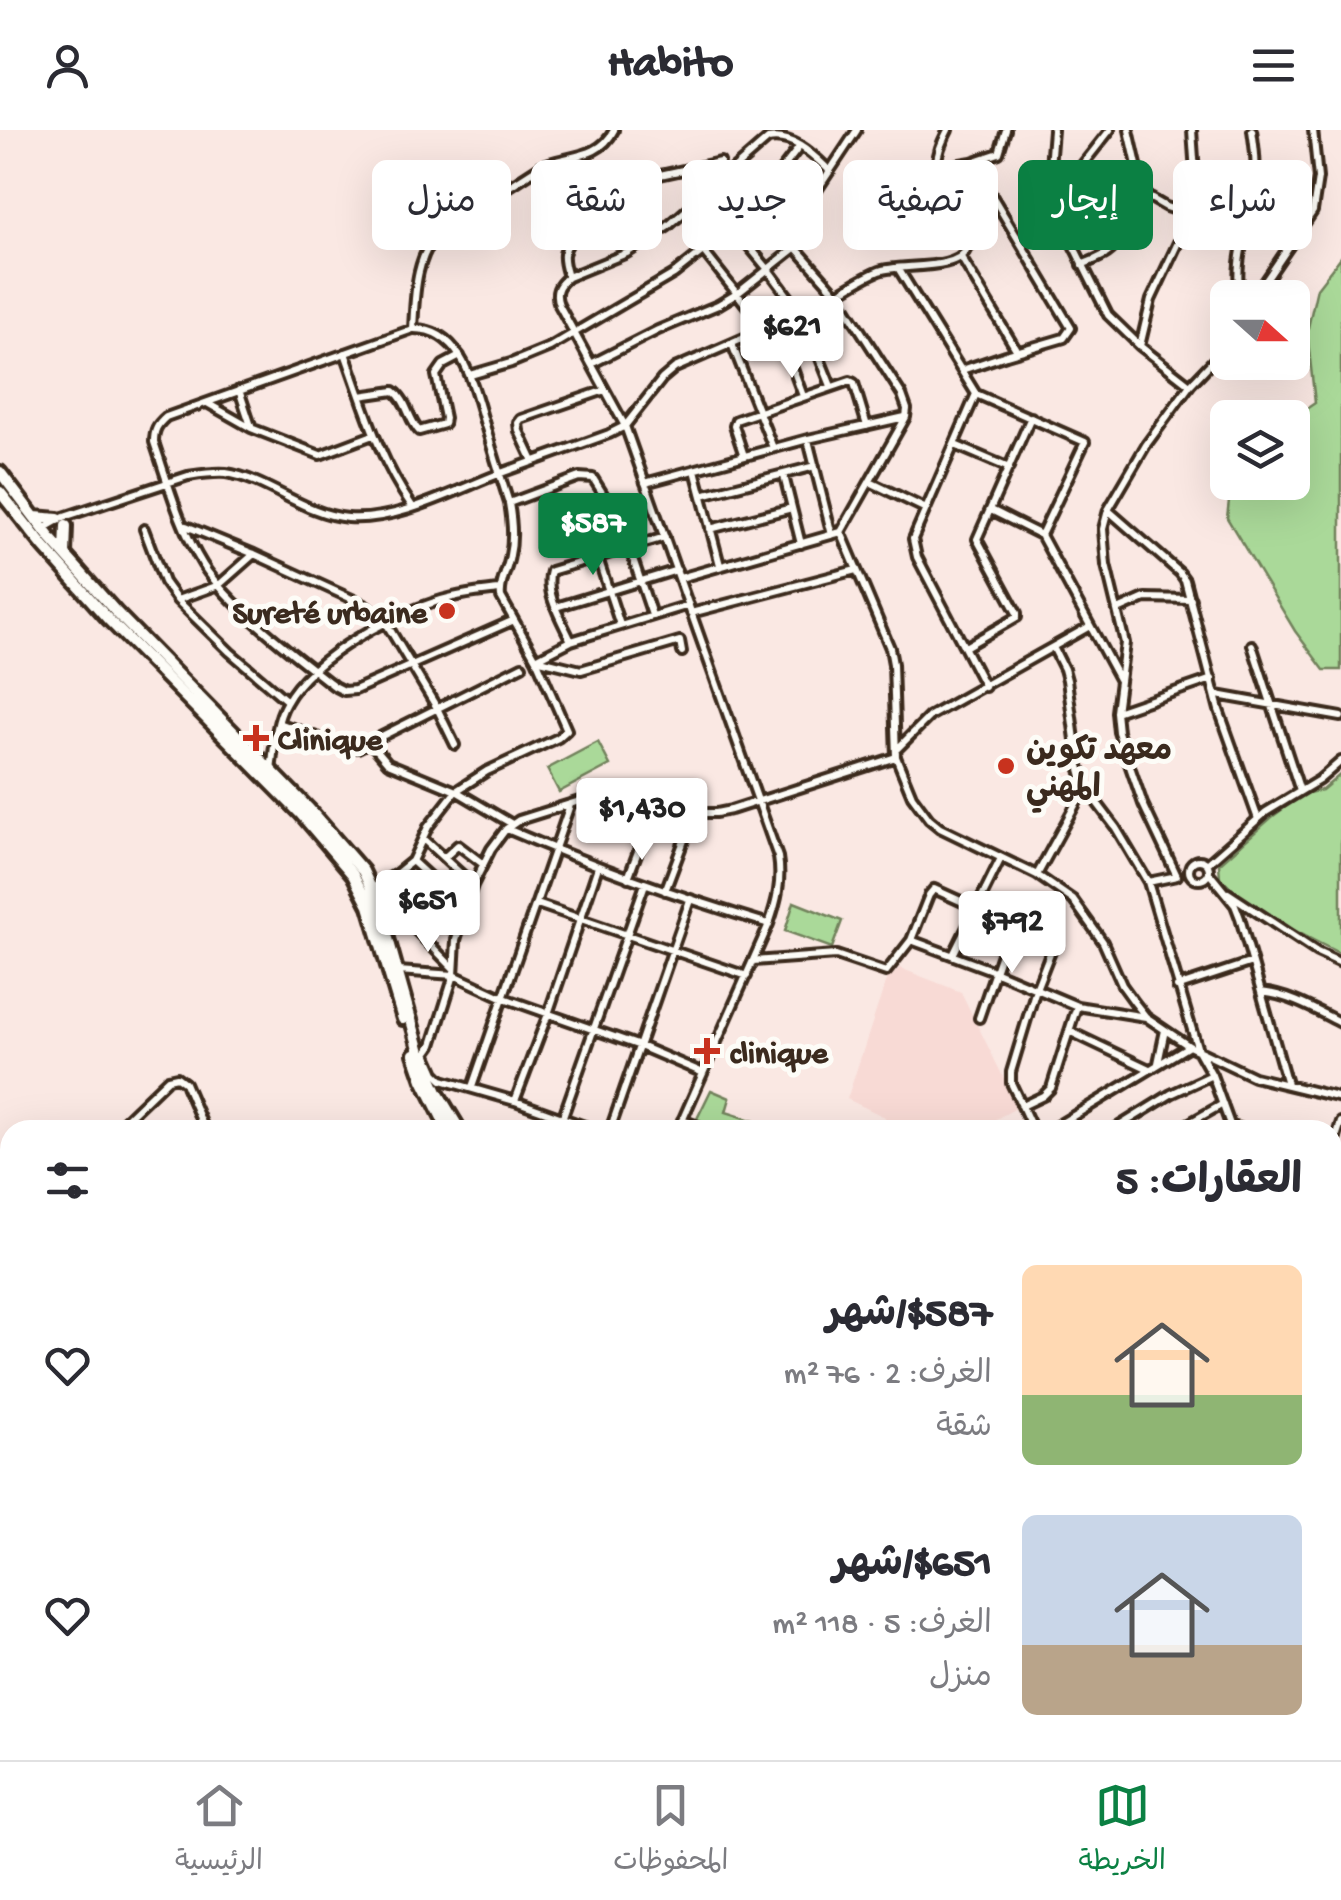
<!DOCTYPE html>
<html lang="ar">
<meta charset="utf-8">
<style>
:root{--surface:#fff;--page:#f7f7f7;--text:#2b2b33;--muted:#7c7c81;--line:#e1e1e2;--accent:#0b8043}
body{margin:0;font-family:"Gochi Hand","Playpen Sans Arabic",sans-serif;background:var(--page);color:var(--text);direction:rtl;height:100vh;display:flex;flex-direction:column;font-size:38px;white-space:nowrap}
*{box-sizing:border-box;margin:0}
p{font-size:32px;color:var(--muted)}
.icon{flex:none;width:55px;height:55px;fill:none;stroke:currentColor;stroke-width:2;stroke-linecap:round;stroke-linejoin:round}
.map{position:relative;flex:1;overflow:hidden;direction:ltr}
.drawer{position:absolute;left:0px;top:990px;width:1342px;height:640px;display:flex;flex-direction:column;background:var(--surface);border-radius:30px 30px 0 0;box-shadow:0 10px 40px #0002;direction:rtl}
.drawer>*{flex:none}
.hud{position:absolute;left:30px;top:30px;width:1282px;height:90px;direction:rtl;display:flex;gap:20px}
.needle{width:65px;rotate:111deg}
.fabs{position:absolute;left:1210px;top:150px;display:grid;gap:20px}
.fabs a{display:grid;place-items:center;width:100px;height:100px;border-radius:15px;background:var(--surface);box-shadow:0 10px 40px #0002;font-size:50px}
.price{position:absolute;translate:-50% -85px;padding:0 22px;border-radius:10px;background:#fff;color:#222;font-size:32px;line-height:65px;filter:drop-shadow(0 2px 5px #0008)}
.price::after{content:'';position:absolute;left:50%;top:60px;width:30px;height:22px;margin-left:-15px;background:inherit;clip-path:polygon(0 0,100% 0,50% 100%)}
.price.on{background:var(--accent);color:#fff}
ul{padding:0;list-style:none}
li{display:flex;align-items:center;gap:30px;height:250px;padding:0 40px}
li span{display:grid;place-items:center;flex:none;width:280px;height:200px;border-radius:15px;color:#555}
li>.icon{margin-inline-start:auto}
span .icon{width:120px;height:120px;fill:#fffc;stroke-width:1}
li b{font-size:42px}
h2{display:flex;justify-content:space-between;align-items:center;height:120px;padding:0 40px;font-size:42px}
.chip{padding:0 35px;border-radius:15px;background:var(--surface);box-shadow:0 10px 40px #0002;font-size:35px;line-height:90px}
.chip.on{background:var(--accent);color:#fff}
header{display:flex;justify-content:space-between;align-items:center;height:130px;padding:0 40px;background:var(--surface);font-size:45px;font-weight:700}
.menu{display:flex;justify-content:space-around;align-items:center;height:140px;border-top:2px solid var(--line);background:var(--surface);font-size:28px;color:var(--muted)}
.menu a{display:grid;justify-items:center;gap:5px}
.menu .on{color:var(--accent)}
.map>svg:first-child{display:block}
</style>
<header><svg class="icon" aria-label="menu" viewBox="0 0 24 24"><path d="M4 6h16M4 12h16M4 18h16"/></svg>Habito<svg class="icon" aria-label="person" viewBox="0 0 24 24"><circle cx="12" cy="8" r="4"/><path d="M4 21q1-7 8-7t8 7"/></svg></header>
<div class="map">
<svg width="1341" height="1630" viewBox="0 0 1341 1630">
<rect width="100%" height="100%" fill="#fae8e3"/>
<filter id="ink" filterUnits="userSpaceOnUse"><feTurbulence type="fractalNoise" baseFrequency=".01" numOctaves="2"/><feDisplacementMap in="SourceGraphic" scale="20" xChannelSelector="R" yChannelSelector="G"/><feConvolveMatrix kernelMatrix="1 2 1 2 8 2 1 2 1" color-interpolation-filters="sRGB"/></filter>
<g filter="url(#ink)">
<path fill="#f8dad5" d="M 900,838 L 961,862 L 1018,977 L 976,1000 L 896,1000 L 884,996 L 885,987 L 847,969 L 887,848 Z"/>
<path fill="#aad999" stroke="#72825c" stroke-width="2.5" d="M 1341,127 L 1341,540 L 1324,540 L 1295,501 L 1227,388 L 1231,353 L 1292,352 L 1293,288 L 1315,273 L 1307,202 L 1317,158 Z
M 598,612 L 610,635 L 559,662 L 547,639 Z
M 1341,644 L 1341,824 C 1298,803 1255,781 1220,748 L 1219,734 L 1272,687 L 1303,664 L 1322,660 Z
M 794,772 L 842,791 L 832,818 L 785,801 Z
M 711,960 L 730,968 L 726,982 L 761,993 L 759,1000 L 711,1000 L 694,995 Z"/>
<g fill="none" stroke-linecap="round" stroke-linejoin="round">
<path stroke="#648b91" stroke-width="2.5" d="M 0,1446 L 10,1448
M 170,1620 L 178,1630"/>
<g stroke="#3b2a1e" stroke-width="14">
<path id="minor" d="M 1053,0 L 1049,49 L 1052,73 L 1108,185 L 1140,216
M 1129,0 L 1137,35 L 1147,66 L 1166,77 L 1191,85
M 972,32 L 999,23 L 1006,0
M 937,38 L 972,32 L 1071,198 L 1064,208 L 1006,225 L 962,240
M 1053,72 L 1110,0
M 733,97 L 767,138 L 803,186 L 831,256
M 786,107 L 857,0
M 704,122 L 765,199
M 961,127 L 1017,221
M 1082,135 C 1095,129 1114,124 1118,109 L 1084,34
M 898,138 L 976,264 L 913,409 L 917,427 L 985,557
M 568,147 C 566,140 563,132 564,124 C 568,108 586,91 602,85 C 611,81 623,80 632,75 C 642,69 640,56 646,48 L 720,32
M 837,164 C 851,156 864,147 879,141 C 900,133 958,142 967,118 C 975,95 939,61 937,38 C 936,24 942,12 948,0
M 1242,168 C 1230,138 1251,88 1254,56 C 1257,37 1255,20 1252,0
M 1254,168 L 1313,81 L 1318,48 L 1313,0
M 777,195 L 803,266
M 413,199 C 415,165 415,126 440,101 L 541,36 C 569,24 599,30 614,0
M 732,214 L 773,318
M 345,223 C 365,278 378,327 412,376
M 591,234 L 658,200 L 718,175 L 738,163 L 796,117
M 470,245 L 511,233 L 550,217 L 674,144 L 733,97 L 756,73 L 800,16
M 1190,255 L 1140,216 L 1151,170 L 1197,72 L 1192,0
M 239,260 L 251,296
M 976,264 L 1085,312 L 1041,405 L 991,380
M 360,266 L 394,261 C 407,270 408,289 419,301 L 444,294 L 445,288 L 436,245 L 443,235 L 460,226
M 207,273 L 251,298 L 320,325 L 373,305
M 808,310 L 832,405
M 955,315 L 1009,338
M 744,326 L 734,296 L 736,290 L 850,251 L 854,253 L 867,296
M 533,331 L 519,301 L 518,293 L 521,289 L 605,260
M 695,340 L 720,435
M 784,346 L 801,414
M 870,352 L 926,379
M 645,353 L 808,309 L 905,287
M 702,365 L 815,336
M 509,373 L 579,347 L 593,348 L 603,364 L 621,420
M 1108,380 L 1180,443 L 1185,450 L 1219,580 L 1258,689
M 186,396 L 254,424 L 363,474 L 386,493 L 437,578 L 455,615
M 43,399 L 64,387 L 188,346 C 201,344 213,342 226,343 C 268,349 303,384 348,388 C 397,392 456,360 501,343 C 537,330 573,317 609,304 L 625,296 L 662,249 L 675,238 L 765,199 L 841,171
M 144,399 L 164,452 L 177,470 L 230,522 L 287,571
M 710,399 L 792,378
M 841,402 L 890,518 L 893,534 L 896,627 L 912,666 L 929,689 L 940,698 L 1037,745 L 1073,770 L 1103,812 L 1122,855 L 1135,873 L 1146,887 L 1189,916 L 1254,947 L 1341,968
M 1041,405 L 1119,549
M 629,417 L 652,485
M 598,428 L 620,495
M 680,448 L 841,402 L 906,287 L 907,279 L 902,265 L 837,164 L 756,73
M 177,470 L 219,455 L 254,424
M 556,477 L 677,440
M 1118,480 L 1145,468 L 1191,469
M 691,483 L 856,440
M 571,511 C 562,491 544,463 551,441 L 665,407
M 1252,515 L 1300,661
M 965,517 L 1017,487 L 1017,483 L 977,409 L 1031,287
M 682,522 L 680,511 L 581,540 L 536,529 L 571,511 L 689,475
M 1217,565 L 1341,587
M 1116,582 L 1212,549
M 279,593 L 338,615 L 358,618 L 522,536
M 370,612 L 388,633 L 456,661 L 512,694
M 896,620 L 930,586 L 1090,496
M 271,641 C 274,619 275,592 286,573 C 312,525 401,479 453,467 C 468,463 484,462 499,460
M 1085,657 L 1116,698 L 1148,752 L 1198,920 L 1212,945 L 1232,1000
M 507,699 C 593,736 679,767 769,794
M 423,709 L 473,755
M 444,728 L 458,715 L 483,734
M1189 740a10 10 0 1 1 20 0a10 10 0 1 1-20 0Z
M 412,731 L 465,780
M 1207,734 L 1266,682 L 1319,650 L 1341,631
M 1209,743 L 1235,775 L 1240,788 L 1287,954
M 396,744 L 457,804
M 1037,745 L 1085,657 L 1078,632 L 1067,550 L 1064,539 L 1053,517
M 628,748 L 655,676
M 1148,752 L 1177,746 L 1143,674 L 1118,602 L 1116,582 L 1125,513 L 1106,435 L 1103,399 L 1108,380 L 1146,315 L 1190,255 L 1228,215
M 374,757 L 454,839
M 369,760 L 396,744 L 412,731 L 428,697 L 456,661 L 487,641 L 558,608 L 567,600 L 536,529 L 501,467 C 499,452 508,440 510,425 C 514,408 512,390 509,373 C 501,348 493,323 486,298 C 474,260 464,198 413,199 L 166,287 C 157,295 154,300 154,312 C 168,353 180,398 203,435 C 230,477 294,525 334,556 L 344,561 L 355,560 L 512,491
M 665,761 L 694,684
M 1228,763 L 1317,822 L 1341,833
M 537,774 L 747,846
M 911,810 L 994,841 L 1077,876 L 1146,887
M 953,825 L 1001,728
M 753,831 L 836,825 L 886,842 L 911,810 L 929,765 L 934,759 L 976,778 L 1053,806 L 1054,813 L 1036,859 L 1011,942 L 1011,953 L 1022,976
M 398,841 L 454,845 L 504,868 L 640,916 L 701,942
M 1177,857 L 1252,832
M 1261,862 C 1290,865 1315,880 1341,893
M 979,888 L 1012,792
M 1069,901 L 1149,939
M 427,925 L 435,943 L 442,950 L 515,971 L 596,1000
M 422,929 L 432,915 L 454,845 L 456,810 L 465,780 L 473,755 L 491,719 L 506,699 L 519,690 L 602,664 L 609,664 L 683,683 L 716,683 L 731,680 L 896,627
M 1158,933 L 1165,900
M 472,957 L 570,675
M 515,971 L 548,884 L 598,737
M 562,989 L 645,754
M 682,990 L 709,1000
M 1232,996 L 1246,1000
M 115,1000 L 168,949 L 177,947 L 185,953 L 205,1000
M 550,1000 L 555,987
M 610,1000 L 690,770
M 678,1000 L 769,794 C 777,771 782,751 778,727 L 625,296 L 559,175 C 554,162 558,155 568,147 L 627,123 L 667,97 L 768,9 C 793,4 813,25 830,41
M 1033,1000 L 1022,976 L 1043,966 L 1051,958 L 1077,876
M 1050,1000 L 1189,916
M 1113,1000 L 1171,964 L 1212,945
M 1177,1000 L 1223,974
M 1332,1020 L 1341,992
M 1332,1028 L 1341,1030
M 0,1047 L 10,1053
M 1332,1080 L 1336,1068
M 0,1118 L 10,1107
M 1332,1144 L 1341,1146
M 1332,1205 L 1335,1209
M 1332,1268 L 1341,1271
M 0,1313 L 10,1318
M 1334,1324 L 1341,1302
M 0,1350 L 10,1333
M 1332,1392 L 1341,1395
M 1332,1451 L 1341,1453
M 1332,1543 L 1341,1546
M 1332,1618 L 1341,1584
M 336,1620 L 353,1630
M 459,1620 L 463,1630
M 511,1620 L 516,1630
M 569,1620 L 575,1630
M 662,1620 L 723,1630
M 813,1620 L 828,1630
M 915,1620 L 928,1630
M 1065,1620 L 1098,1630
M 420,1630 L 427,1620
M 741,1630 L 752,1620
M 870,1630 L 876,1620
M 977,1630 L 980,1620
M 1033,1630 L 1036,1620
M 1165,1630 L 1168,1620"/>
</g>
<g stroke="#3b2a1e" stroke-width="16">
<path id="secondary" d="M 0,1265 L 10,1270"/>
</g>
<g stroke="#3b2a1e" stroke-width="18">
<path id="primary" d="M 0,342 L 51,409 L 116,482 L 309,679 L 363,741 L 378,773 L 422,929 L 437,962 L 460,1000
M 0,362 L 43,416 L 108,489 L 301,684 L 353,745 L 369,776 L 403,889
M 35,387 L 58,389
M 65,424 L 66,396
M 414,924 L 423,950 L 448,1000
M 1272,1620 L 1308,1630"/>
</g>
<use href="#minor" stroke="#fdfcf7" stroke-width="6"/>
<use href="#secondary" stroke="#fdfcf7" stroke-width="9"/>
<use href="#primary" stroke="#fdfcf7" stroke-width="10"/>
</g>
</g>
<g fill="#c8321e" stroke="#fdfcf7" stroke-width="4">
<circle cx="447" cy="481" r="10"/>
<path d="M251 593h10v10h10v10h-10v10h-10v-10h-10v-10h10z"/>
<circle cx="1006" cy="636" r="10"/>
<path d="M702 906h10v10h10v10h-10v10h-10v-10h-10v-10h10z"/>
</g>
<g text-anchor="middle" stroke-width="10" stroke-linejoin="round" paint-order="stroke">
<g font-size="32" font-weight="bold" fill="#3b2a1e" stroke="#fdfcf7" text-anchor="start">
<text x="427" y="492" text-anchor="end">Sureté urbaine</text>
<text x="278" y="619">Clinique</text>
<text x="1026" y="629">معهد تكوين<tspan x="1026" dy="37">المهني</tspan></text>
<text x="730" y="932">clinique</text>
</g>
</g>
</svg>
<div class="fabs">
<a><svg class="needle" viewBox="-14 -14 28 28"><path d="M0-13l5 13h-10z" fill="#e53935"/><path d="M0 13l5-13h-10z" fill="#7c7c81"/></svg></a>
<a><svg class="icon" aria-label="layers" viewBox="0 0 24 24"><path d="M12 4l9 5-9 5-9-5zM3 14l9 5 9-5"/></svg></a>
</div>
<b class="price" style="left:792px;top:251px">$621</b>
<b class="price on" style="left:593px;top:448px">$587</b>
<b class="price" style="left:642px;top:733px">$1,430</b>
<b class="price" style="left:428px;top:825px">$651</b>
<b class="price" style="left:1012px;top:846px">$792</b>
<div class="hud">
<a class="chip">شراء</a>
<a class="chip on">إيجار</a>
<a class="chip">تصفية</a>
<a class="chip">جديد</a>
<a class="chip">شقة</a>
<a class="chip">منزل</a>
</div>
<section class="drawer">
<h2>العقارات: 5<svg class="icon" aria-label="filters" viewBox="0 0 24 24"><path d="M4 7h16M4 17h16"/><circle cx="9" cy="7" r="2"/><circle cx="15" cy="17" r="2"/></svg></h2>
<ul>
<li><span style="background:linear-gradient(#ffd9b3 65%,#8fb573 0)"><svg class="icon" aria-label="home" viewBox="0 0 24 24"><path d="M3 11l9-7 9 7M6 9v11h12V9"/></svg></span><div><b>$587/شهر</b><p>الغرف: 2 · 76 m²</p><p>شقة</p></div><svg class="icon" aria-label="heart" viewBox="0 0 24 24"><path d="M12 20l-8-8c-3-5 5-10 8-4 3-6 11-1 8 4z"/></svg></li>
<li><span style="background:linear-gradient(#c9d6e8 65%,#b9a48a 0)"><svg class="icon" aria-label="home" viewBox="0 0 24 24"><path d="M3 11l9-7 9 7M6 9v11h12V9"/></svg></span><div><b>$651/شهر</b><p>الغرف: 5 · 118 m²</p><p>منزل</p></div><svg class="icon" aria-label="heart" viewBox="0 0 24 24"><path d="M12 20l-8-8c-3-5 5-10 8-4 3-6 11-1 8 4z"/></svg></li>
</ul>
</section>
</div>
<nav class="menu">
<a class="on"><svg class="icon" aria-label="map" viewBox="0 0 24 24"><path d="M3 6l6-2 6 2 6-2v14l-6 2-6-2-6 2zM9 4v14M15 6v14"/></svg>الخريطة</a>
<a><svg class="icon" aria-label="saved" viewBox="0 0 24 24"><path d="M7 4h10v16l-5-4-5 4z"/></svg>المحفوظات</a>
<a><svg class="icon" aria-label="home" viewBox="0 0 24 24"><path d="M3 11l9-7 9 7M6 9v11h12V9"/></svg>الرئيسية</a>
</nav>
